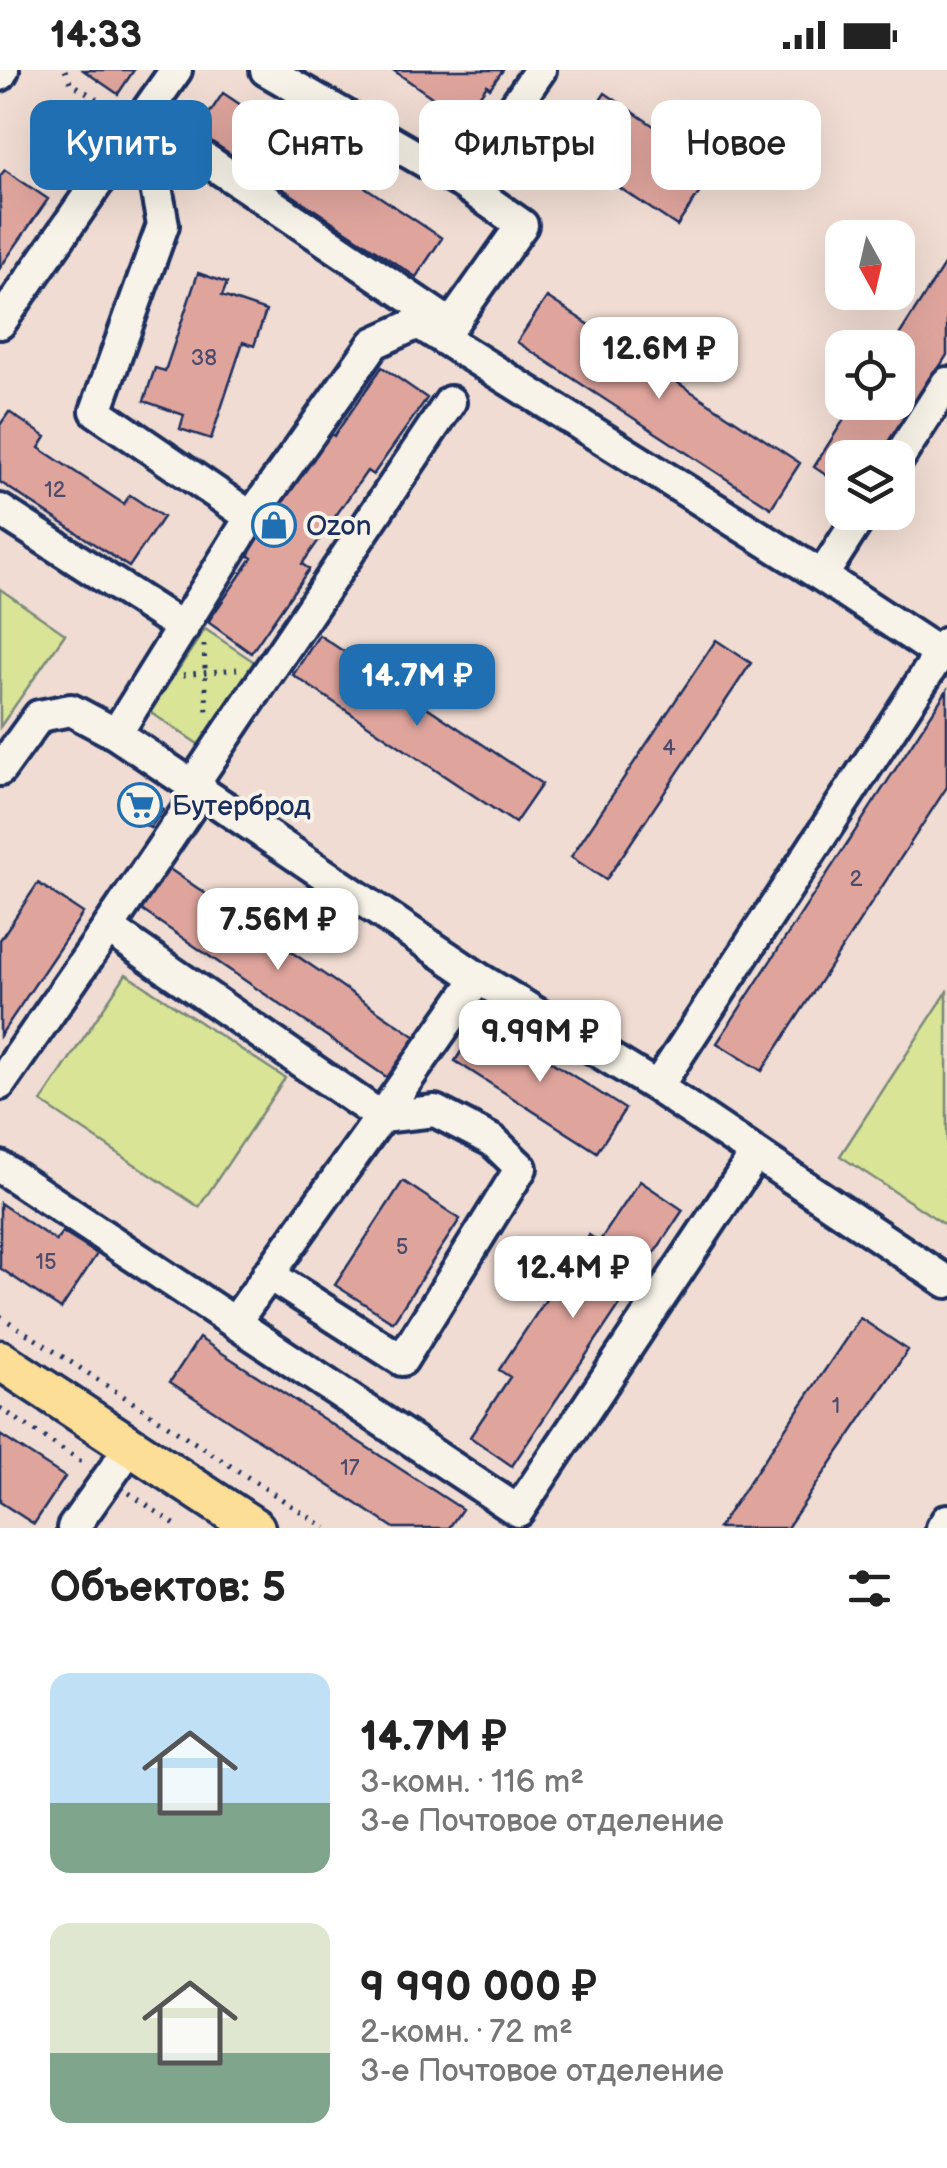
<!DOCTYPE html>
<html lang="ru">
<meta charset="utf-8">
<style>
:root{--surface:#fff;--page:#f6f6f6;--text:#222;--muted:#767676;--accent:#1f6fb2}
body{margin:0;font-family:"Balsamiq Sans",sans-serif;background:var(--page);color:var(--text);height:100vh;display:flex;flex-direction:column;font-size:38px;white-space:nowrap}
*{box-sizing:border-box;margin:0}
p{font-size:32px;color:var(--muted)}
.icon{flex:none;width:55px;height:55px;fill:none;stroke:currentColor;stroke-width:2;stroke-linecap:round;stroke-linejoin:round}
.map{position:relative;height:1458px;overflow:hidden}
.panel{display:flex;flex-direction:column;background:var(--surface);flex:1}
.panel>*{flex:none}
.top-card{position:absolute;left:30px;top:30px;width:888px;height:90px;display:flex;gap:20px}
.needle{width:65px;rotate:172deg}
.tools{position:absolute;left:825px;top:150px;display:grid;gap:20px}
.tools a{display:grid;place-items:center;width:90px;height:90px;border-radius:20px;background:var(--surface);box-shadow:0 10px 40px #0002;font-size:50px}
.price{position:absolute;translate:-50% -85px;padding:0 22px;border-radius:20px;background:#fff;color:#222;font-size:32px;line-height:65px;filter:drop-shadow(0 2px 5px #0008)}
.price::after{content:'';position:absolute;left:50%;top:60px;width:30px;height:22px;margin-left:-15px;background:inherit;clip-path:polygon(0 0,100% 0,50% 100%)}
.price.active{background:var(--accent);color:#fff}
ul{padding:0;list-style:none}
li{display:flex;align-items:center;gap:30px;height:250px;padding:0 50px}
li span{display:grid;place-items:center;flex:none;width:280px;height:200px;border-radius:20px;color:#555}
li>.icon{margin-inline-start:auto}
span .icon{width:120px;height:120px;fill:#fffc;stroke-width:1}
li b{font-size:42px}
h2{display:flex;justify-content:space-between;align-items:center;height:120px;padding:0 50px;font-size:42px}
.pill{padding:0 35px;border-radius:20px;background:var(--surface);box-shadow:0 10px 40px #0002;font-size:35px;line-height:90px}
.pill.active{background:var(--accent);color:#fff}
.status{display:flex;justify-content:space-between;align-items:center;height:70px;padding:0 50px;background:var(--surface);direction:ltr}
.status svg{height:28px;fill:currentColor}
.map>svg:first-child{display:block}
</style>
<div class="status"><b>14:33</b><svg viewBox="0 0 49 12"><path d="M0 12V9h3v3zM5 12V6h3v6zM10 12V3h3v9zM15 12V0h3v12zM26 1h20v11H26zM47 4h2v5h-2z"/></svg></div>
<div class="map">
<svg width="947" height="1458" viewBox="0 0 947 1458">
<rect width="100%" height="100%" fill="#f0dcd2"/>
<filter id="ink" filterUnits="userSpaceOnUse"><feTurbulence type="fractalNoise" baseFrequency=".01" numOctaves="2"/><feDisplacementMap in="SourceGraphic" scale="20" xChannelSelector="R" yChannelSelector="G"/><feConvolveMatrix kernelMatrix="1 2 1 2 8 2 1 2 1" color-interpolation-filters="sRGB"/></filter>
<g filter="url(#ink)">
<path fill="#d9e496" stroke="#7a8a7a" stroke-width="2.5" d="M 0,519 L 65,564 L 0,657 Z
M 205,559 L 259,595 L 204,678 L 150,642 Z
M 126,904 L 285,1008 L 199,1137 L 41,1032 Z
M 947,922 L 947,1156 L 840,1086 Z"/>
<path fill="#dfa59d" stroke="#1b2f5e" stroke-width="2.5" d="M 83,0 L 134,0 L 118,24 Z
M 393,0 L 503,0 L 490,18 L 487,15 L 459,55 L 434,39 L 439,32 Z
M 223,23 L 442,168 L 416,207 L 197,62 Z
M 605,23 L 716,98 L 677,156 L 566,82 Z
M 5,100 L 48,129 L 0,198 L 0,106 Z
M 947,190 L 947,285 L 882,388 L 842,388 L 842,416 L 814,397 L 855,332 L 898,332 L 898,278 L 891,278 Z
M 198,203 L 227,213 L 222,226 L 266,241 L 254,276 L 243,272 L 211,369 L 180,359 L 184,345 L 144,331 L 155,298 L 165,301 Z
M 547,227 L 800,393 L 771,438 L 517,272 Z
M 382,297 L 427,328 L 373,405 L 367,401 L 314,477 L 302,494 L 309,499 L 251,583 L 208,552 L 252,488 L 245,483 L 329,362 L 334,366 Z
M 9,342 L 46,367 L 39,378 L 124,434 L 130,425 L 163,447 L 129,497 L 0,412 L 0,355 Z
M 319,565 L 542,714 L 515,753 L 293,605 Z
M 716,570 L 751,593 L 606,810 L 571,787 Z
M 947,620 L 947,717 L 762,1001 L 717,973 Z
M 135,721 L 163,740 L 150,758 L 122,739 Z
M 168,798 L 416,967 L 388,1008 L 140,839 Z
M 38,813 L 83,843 L 0,966 L 0,870 Z
M 483,948 L 625,1039 L 597,1082 L 455,991 Z
M 403,1111 L 460,1149 L 393,1252 L 335,1215 Z
M 640,1111 L 683,1140 L 512,1396 L 470,1367 L 510,1307 L 499,1300 L 589,1165 L 599,1172 Z
M 0,1133 L 56,1171 L 62,1162 L 97,1184 L 61,1239 L 0,1198 Z
M 860,1248 L 908,1280 L 787,1458 L 718,1458 Z
M 199,1268 L 462,1439 L 449,1458 L 394,1458 L 170,1312 Z
M 0,1365 L 65,1407 L 34,1454 L 0,1432 Z"/>
<g fill="none" stroke-linecap="round" stroke-linejoin="round">
<g stroke="#1b2f5e" stroke-width="38">
<path id="minor" d="M 176,0 L 143,47 L 163,155 L 96,341 L 251,447
M 266,0 L 462,113 L 522,155 L 451,255
M 0,5 L 3,0
M 462,113 L 540,0
M 0,253 L 143,47 L 451,255 L 418,253 L 374,273 L 251,447 L 116,664
M 420,254 L 822,506 L 940,584
M 898,389 L 947,313
M 0,440 L 183,558
M 822,506 L 863,442
M 0,700 L 39,646 L 71,640 L 116,664 L 478,908 L 657,1017 L 947,1212
M 194,713 L 450,332
M 108,858 L 202,719
M 0,1014 L 108,858 L 381,1047 L 478,908
M 657,1017 L 947,573
M 0,1097 L 518,1441 L 755,1085
M 235,1252 L 381,1047 L 435,1041 L 493,1071 L 521,1098 L 402,1290 L 268,1204
M 73,1458 L 131,1376
M 942,1458 L 947,1450"/>
</g>
<g stroke="#1b2f5e" stroke-width="45">
<path id="major" d="M 0,1290 L 255,1458"/>
</g>
<path stroke="#1b2f5e" stroke-width="5" stroke-dasharray="2.5 8" stroke-linecap="butt" d="M 65,0 L 70,12 L 114,40
M 204,575 L 207,644
M 183,605 L 237,599
M 0,1246 L 326,1458
M 0,1338 L 86,1395
M 129,1423 L 180,1458"/>
<use href="#minor" stroke="#f7f3e8" stroke-width="30"/>
<use href="#major" stroke="#fdde96" stroke-width="38"/>
</g>
</g>
<defs>
<g id="shop-ring" transform="scale(2.25)"><circle r="9.5" fill="#f7f3e8" stroke="#1f6fb2" stroke-width="1.5"/><path d="M-5-2.5h2.3a2.7 3.5 0 0 1 5.4 0H5L5.5 6h-11ZM-1.5-2.5h3a1.5 2.3 0 0 0-3 0Z" fill="#1f6fb2"/></g>
<g id="supermarket-ring" transform="scale(2.25)"><circle r="9.5" fill="#f7f3e8" stroke="#1f6fb2" stroke-width="1.5"/><path d="M-6-5.5h2.5l.6 2H6L4.5 2H-2.5L-4.4-4H-6ZM-1.5 3.2a1.3 1.3 0 1 0 .1 0ZM3 3.2a1.3 1.3 0 1 0 .1 0Z" fill="#1f6fb2"/></g>
</defs>
<g fill-rule="evenodd">
<use href="#shop-ring" x="274" y="455"/>
<use href="#supermarket-ring" x="140" y="735"/>
</g>
<g text-anchor="middle" stroke-width="8" stroke-linejoin="round" paint-order="stroke">
<g font-size="22" fill="#4c4c6e">
<text x="204" y="295">38</text>
<text x="55" y="427">12</text>
<text x="669" y="685">4</text>
<text x="856" y="816">2</text>
<text x="402" y="1184">5</text>
<text x="46" y="1199">15</text>
<text x="836" y="1343">1</text>
<text x="350" y="1405">17</text>
</g>
<g font-size="28" fill="#1b2f5e" stroke="#f7f3e8" text-anchor="start">
<text x="306" y="465">Ozon</text>
<text x="172" y="745">Бутерброд</text>
</g>
</g>
</svg>
<div class="tools">
<a><svg class="needle" viewBox="-14 -14 28 28"><path d="M0-13l5 13h-10z" fill="#e53935"/><path d="M0 13l5-13h-10z" fill="#767676"/></svg></a>
<a><svg class="icon" aria-label="locate" viewBox="0 0 24 24"><circle cx="12" cy="12" r="6"/><path d="M12 2v4M12 18v4M2 12h4M18 12h4"/></svg></a>
<a><svg class="icon" aria-label="layers" viewBox="0 0 24 24"><path d="M12 4l9 5-9 5-9-5zM3 14l9 5 9-5"/></svg></a>
</div>
<b class="price" style="left:659px;top:332px">12.6M ₽</b>
<b class="price active" style="left:417px;top:659px">14.7M ₽</b>
<b class="price" style="left:278px;top:903px">7.56M ₽</b>
<b class="price" style="left:540px;top:1015px">9.99M ₽</b>
<b class="price" style="left:573px;top:1251px">12.4M ₽</b>
<div class="top-card">
<a class="pill active">Купить</a>
<a class="pill">Снять</a>
<a class="pill">Фильтры</a>
<a class="pill">Новое</a>
</div>
</div>
<section class="panel">
<h2>Объектов: 5<svg class="icon" aria-label="filters" viewBox="0 0 24 24"><path d="M4 7h16M4 17h16"/><circle cx="9" cy="7" r="2"/><circle cx="15" cy="17" r="2"/></svg></h2>
<ul>
<li><span style="background:linear-gradient(#bfe0f5 65%,#7fa58c 0)"><svg class="icon" aria-label="home" viewBox="0 0 24 24"><path d="M3 11l9-7 9 7M6 9v11h12V9"/></svg></span><div><b>14.7M ₽</b><p>3-комн. · 116 m²</p><p>3-е Почтовое отделение</p></div></li>
<li><span style="background:linear-gradient(#dfe7d0 65%,#7fa58c 0)"><svg class="icon" aria-label="home" viewBox="0 0 24 24"><path d="M3 11l9-7 9 7M6 9v11h12V9"/></svg></span><div><b>9 990 000 ₽</b><p>2-комн. · 72 m²</p><p>3-е Почтовое отделение</p></div></li>
</ul>
</section>
